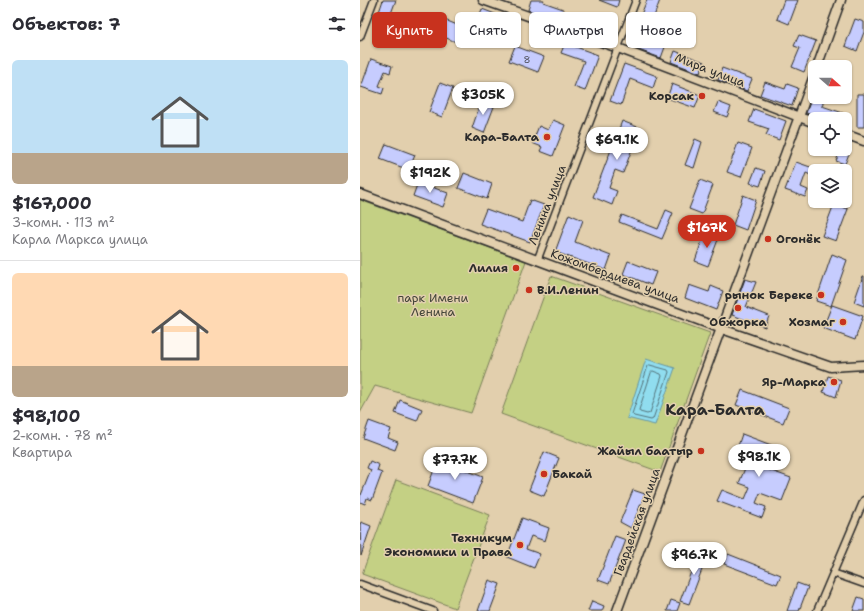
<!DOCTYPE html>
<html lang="ru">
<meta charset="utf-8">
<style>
:root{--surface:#fff;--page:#f7f7f7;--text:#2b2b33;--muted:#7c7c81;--line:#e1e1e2;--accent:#c8321e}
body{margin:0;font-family:"Shantell Sans",sans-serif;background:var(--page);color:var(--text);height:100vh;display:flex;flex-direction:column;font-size:15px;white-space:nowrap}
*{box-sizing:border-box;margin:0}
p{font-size:13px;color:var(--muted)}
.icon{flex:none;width:22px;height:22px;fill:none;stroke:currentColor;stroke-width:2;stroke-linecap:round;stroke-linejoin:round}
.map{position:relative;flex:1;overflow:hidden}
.panel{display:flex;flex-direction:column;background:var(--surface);width:360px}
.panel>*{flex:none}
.guide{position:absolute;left:12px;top:12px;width:380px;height:36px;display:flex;gap:8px}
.needle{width:26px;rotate:111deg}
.buttons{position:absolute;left:448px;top:60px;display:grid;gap:8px}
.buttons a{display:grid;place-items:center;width:44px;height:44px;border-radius:6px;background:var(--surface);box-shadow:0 1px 3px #0004;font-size:20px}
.price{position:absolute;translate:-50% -34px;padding:0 9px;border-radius:14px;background:#fff;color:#222;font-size:13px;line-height:26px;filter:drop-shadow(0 1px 2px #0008)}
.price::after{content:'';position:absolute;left:50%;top:24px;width:12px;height:9px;margin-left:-6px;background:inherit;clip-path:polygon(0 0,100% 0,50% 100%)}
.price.active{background:var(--accent);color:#fff}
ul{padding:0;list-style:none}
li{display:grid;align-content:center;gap:8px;height:212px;padding:0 12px}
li+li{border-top:1px solid var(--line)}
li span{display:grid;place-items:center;height:124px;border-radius:6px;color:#555}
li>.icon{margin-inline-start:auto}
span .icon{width:72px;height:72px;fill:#fffc;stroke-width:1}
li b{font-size:17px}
h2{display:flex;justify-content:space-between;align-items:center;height:48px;padding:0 12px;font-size:17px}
.pill{padding:0 14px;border-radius:6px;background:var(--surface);box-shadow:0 1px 3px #0004;font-size:14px;line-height:36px}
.pill.active{background:var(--accent);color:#fff}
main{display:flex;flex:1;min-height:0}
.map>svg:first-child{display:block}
</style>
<main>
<section class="panel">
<h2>Объектов: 7<svg class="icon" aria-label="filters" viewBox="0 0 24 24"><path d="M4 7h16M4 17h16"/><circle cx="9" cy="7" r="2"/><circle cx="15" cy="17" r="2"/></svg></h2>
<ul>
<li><span style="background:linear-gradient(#bfe0f5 75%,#b9a48a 0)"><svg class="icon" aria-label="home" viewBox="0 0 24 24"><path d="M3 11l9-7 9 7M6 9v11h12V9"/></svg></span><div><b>$167,000</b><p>3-комн. · 113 m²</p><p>Карла Маркса улица</p></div></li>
<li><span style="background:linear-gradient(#ffd9b3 75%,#b9a48a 0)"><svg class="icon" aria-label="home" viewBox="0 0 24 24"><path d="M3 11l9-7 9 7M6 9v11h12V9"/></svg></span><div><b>$98,100</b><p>2-комн. · 78 m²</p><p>Квартира</p></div></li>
</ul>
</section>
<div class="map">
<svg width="504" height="611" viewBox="0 0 504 611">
<rect width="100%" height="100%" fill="#e2cfad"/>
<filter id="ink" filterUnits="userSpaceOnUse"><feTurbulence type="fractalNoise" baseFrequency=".025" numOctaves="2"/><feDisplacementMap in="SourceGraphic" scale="8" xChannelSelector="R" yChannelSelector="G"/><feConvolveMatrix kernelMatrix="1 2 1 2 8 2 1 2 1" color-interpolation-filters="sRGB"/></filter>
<g filter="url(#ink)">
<path fill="#c4d084" stroke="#787e58" d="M 0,200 L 166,261 L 111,413 L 15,386 L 0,413 Z
M 191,276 L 350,333 L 300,472 L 141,414 Z
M 36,480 L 130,515 L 95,608 L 2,574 Z"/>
<path fill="#90ddef" stroke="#6896a1" d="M 286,359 L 315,368 L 295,425 L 267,418 Z"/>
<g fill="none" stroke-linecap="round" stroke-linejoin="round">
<path stroke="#537279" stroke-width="1" d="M 290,365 L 308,370 L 309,372 L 293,419 L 291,420 L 274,416 L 272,414 L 288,366 Z
M 293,371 L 301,374 L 302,376 L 290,413 L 287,414 L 280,412 L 279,410 L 291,373 Z"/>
</g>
<path fill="#c6ccfe" stroke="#2b2b2b" d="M 23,0 L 36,0 L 30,16 L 19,12 Z
M 171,0 L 184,0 L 183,2 L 203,9 L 199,21 L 168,10 Z
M 239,0 L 259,0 L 257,7 Z
M 287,0 L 300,0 L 292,22 L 280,17 Z
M 424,0 L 438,0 L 429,24 L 417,19 Z
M 122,9 L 151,20 L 146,33 L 117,22 Z
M 73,15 L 102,27 L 96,42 L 67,30 Z
M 217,15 L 239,23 L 241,18 L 251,22 L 245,38 L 213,26 Z
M 495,19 L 504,22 L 504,32 L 497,51 L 485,46 Z
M 276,31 L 287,35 L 285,39 L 305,47 L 301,58 L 270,47 Z
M 439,35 L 456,41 L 444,72 L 432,67 L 440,48 L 434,46 Z
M 205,43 L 238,55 L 225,91 L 214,87 L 224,61 L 201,53 Z
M 155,46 L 184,57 L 178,72 L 149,61 Z
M 315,51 L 344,62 L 340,73 L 311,62 Z
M 11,59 L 32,66 L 30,73 L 25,71 L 19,86 L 24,88 L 22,94 L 1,87 Z
M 264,64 L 297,76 L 293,88 L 270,79 L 261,105 L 250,101 Z
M 362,68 L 392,79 L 387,91 L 358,80 Z
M 405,82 L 425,89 L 427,84 L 438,88 L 432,106 L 400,95 Z
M 80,83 L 93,88 L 82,117 L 69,112 Z
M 312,84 L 340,95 L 335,108 L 307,98 Z
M 497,94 L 504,94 L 504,127 L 497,127 Z
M 452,97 L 465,97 L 462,106 L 483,113 L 481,119 L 464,119 L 446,113 Z
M 122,99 L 135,104 L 124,133 L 112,128 Z
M 358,102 L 371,107 L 367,117 L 354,112 Z
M 394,109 L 426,121 L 419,140 L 406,135 L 409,129 L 389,122 Z
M 193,120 L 205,125 L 193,156 L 180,151 L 182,147 L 172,143 L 179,126 L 188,130 Z
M 262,121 L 280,128 L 263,173 L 255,170 L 249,188 L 257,191 L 252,205 L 233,197 Z
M 335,139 L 342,142 L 334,168 L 325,165 Z
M 378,143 L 392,148 L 381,177 L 367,172 Z
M 26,144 L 55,155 L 49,170 L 20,159 Z
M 481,149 L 490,151 L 485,164 L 476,161 Z
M 436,162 L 456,169 L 453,176 L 446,173 L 441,187 L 448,190 L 445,197 L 425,190 Z
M 396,168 L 405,171 L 400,186 L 390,183 Z
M 104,173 L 132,184 L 127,199 L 98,188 Z
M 340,180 L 353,185 L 342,214 L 329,209 Z
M 58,182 L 88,193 L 83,207 L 53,196 Z
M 383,195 L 396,200 L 386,230 L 373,225 Z
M 170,200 L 184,205 L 170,242 L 120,224 L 126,209 L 162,222 Z
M 474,204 L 488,209 L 476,241 L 462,236 Z
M 306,210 L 313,213 L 302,239 L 259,222 L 262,215 L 298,229 Z
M 209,214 L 223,220 L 215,242 L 251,256 L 246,270 L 195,252 Z
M 345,232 L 359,237 L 348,266 L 335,261 Z
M 472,254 L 487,260 L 471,306 L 456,301 Z
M 268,261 L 296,272 L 291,285 L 263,274 Z
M 503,276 L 504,276 L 504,306 L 494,302 Z
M 385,279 L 396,282 L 386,307 L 409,316 L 405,327 L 372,315 Z
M 329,285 L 349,292 L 351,286 L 363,291 L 356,310 L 325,298 Z
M 472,305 L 503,316 L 495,340 L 463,328 Z
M 468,376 L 481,380 L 476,397 L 463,392 Z
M 382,390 L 429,408 L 423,423 L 376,405 Z
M 40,400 L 62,409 L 57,421 L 35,413 Z
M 9,421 L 31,429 L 28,438 L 38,442 L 35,450 L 3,438 Z
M 382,434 L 427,451 L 422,463 L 413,459 L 409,470 L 431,478 L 422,501 L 400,493 L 396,503 L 406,507 L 402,518 L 357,501 L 362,490 L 385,499 L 390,487 L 379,483 L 388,461 L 398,465 L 401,455 L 378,446 Z
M 184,452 L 199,458 L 184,496 L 169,490 Z
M 78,459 L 123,477 L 113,503 L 68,486 Z
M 10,461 L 19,465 L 17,471 L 22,473 L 12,500 L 7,498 L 5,504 L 0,502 L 0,495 L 1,495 L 11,470 L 7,468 Z
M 273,490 L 285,494 L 271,528 L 260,522 Z
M 162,518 L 189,528 L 185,541 L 171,536 L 166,549 L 180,554 L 174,568 L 147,557 Z
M 1,522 L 11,526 L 1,556 L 0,525 Z
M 255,536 L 266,540 L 249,584 L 238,580 Z
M 340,548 L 349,551 L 329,604 L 320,601 Z
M 368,554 L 421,575 L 417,584 L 364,564 Z
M 129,580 L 140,584 L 130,611 L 118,611 Z
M 437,583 L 448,587 L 439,611 L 427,611 Z
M 498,597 L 504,599 L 504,611 L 493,611 Z
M 311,600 L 320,603 L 317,611 L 307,611 Z
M 232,601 L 244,606 L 242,611 L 228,611 Z"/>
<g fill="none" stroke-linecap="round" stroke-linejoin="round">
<g stroke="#2b2b2b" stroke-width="9">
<path id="minor" d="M 0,37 L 14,0
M 177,261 L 276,0
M 473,573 L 504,584
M 0,584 L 73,611
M 457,611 L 504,500"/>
</g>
<g stroke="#2b2b2b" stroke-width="11">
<path id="tertiary" d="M 123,0 L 258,48 L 455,123
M 457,67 L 481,0
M 485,134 L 504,141
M 0,194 L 362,329 L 471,367 L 504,365
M 257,611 L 455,73"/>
</g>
<use href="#minor" stroke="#e2cfad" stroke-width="6"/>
<use href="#tertiary" stroke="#e2cfad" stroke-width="8"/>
</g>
</g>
<g fill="#c8321e" stroke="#e2cfad" stroke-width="1.5">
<circle cx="342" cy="96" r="4"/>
<circle cx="187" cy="137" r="4"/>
<circle cx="408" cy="239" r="4"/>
<circle cx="156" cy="268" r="4"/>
<circle cx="169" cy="290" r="4"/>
<circle cx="461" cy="295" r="4"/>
<circle cx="378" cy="308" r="4"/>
<circle cx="483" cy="322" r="4"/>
<circle cx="474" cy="382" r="4"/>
<circle cx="341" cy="451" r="4"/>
<circle cx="184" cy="474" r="4"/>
<circle cx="160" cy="545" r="4"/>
</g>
<g text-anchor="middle" stroke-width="3" stroke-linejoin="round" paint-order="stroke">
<g font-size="10" fill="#525360">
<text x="167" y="63">8</text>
</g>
<g font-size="12" fill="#2b2b2b" stroke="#e2cfad">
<text transform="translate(350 70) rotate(21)" y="4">Мира улица</text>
<text transform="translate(187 205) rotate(-69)" y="4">Ленина улица</text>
<text transform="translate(255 276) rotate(20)" y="4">Кожомбердиева улица</text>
<text transform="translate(277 522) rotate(-70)" y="4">Гвардейская улица</text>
</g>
<g font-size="12" font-weight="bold" fill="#2b2b2b" stroke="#e2cfad" text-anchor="end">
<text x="334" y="100">Корсак</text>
<text x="179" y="141">Кара-Балта</text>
<text x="416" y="243" text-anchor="start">Огонёк</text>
<text x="148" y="272">Лилия</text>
<text x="177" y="294" text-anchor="start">В.И.Ленин</text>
<text x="453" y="299">рынок Береке</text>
<text x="378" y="326" text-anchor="middle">Обжорка</text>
<text x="475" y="326">Хозмаг</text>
<text x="466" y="386">Яр-Марка</text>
<text x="333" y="455">Жайыл баатыр</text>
<text x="192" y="478" text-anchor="start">Бакай</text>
<text x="152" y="542">Техникум<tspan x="152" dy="14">Экономики и Права</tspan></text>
</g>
<g font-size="12" fill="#424438" stroke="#e2cfad">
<text x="73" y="302">парк Имени<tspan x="73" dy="14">Ленина</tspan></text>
</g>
<g font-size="16" font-weight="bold" fill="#2b2b2b" stroke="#e2cfad">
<text x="355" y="415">Кара-Балта</text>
</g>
</g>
</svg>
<div class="buttons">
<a><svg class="needle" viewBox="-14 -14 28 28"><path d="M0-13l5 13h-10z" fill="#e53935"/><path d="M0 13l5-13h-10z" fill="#7c7c81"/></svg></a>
<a><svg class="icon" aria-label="locate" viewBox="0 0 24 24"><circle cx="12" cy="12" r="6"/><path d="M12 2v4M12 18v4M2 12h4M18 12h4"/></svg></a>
<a><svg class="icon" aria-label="layers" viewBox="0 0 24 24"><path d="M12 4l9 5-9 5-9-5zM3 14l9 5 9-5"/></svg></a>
</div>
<b class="price" style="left:123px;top:116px">$305K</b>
<b class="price" style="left:257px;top:161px">$69.1K</b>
<b class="price" style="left:70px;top:194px">$192K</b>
<b class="price active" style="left:347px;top:249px">$167K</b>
<b class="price" style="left:399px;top:478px">$98.1K</b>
<b class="price" style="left:95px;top:481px">$77.7K</b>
<b class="price" style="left:334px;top:576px">$96.7K</b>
<div class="guide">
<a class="pill active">Купить</a>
<a class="pill">Снять</a>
<a class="pill">Фильтры</a>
<a class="pill">Новое</a>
</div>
</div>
</main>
